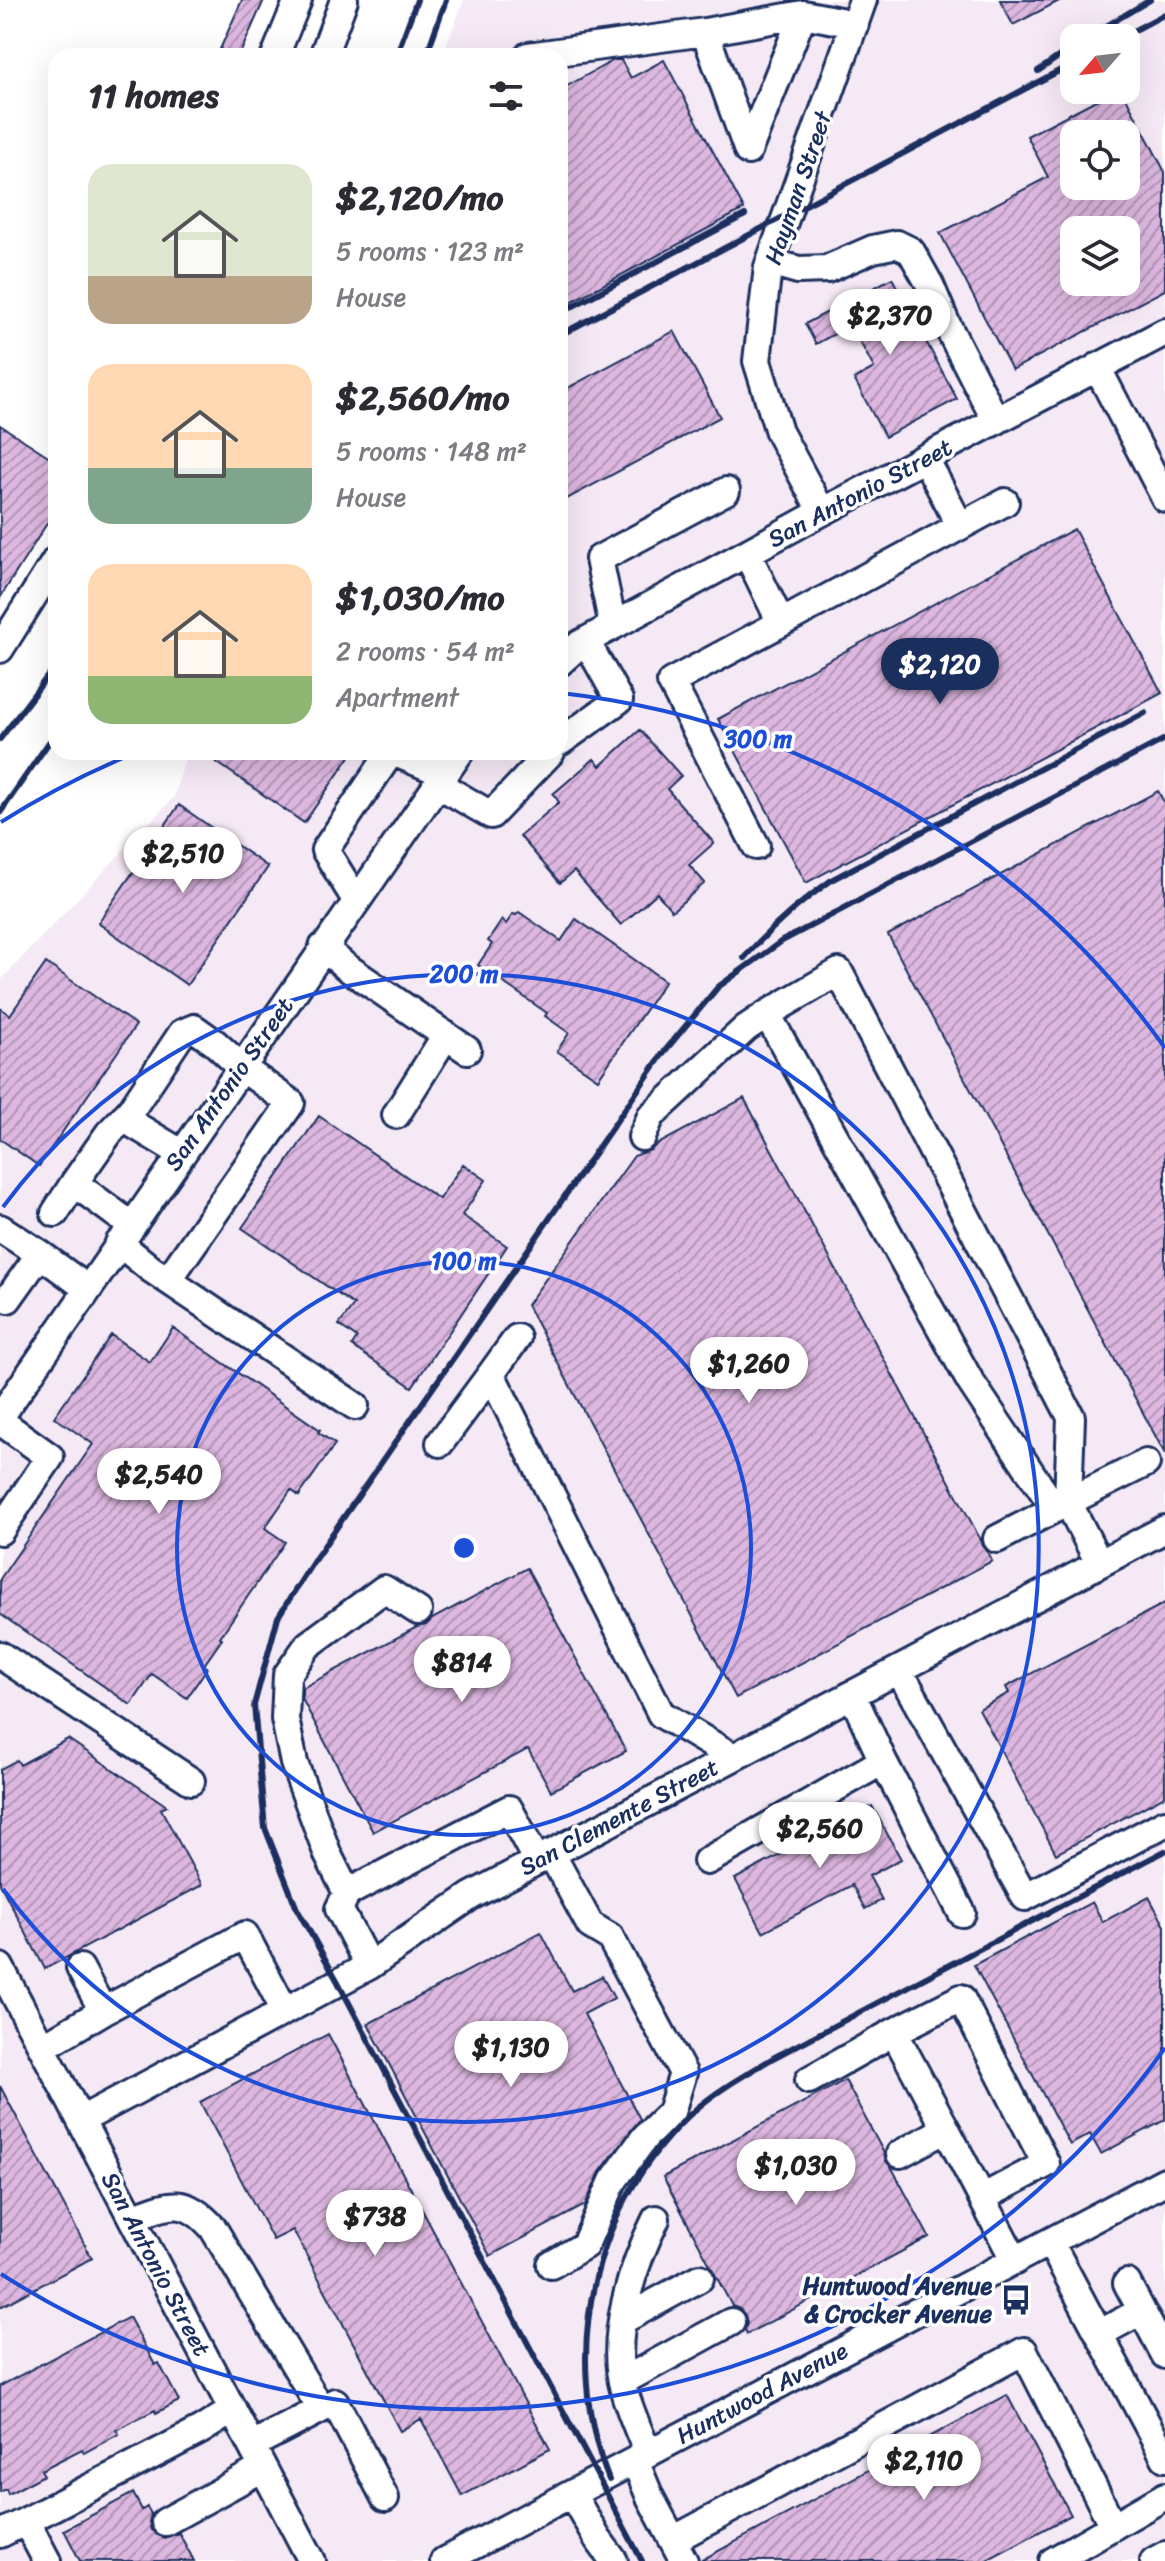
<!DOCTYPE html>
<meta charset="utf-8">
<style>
:root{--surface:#fff;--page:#f7f7f7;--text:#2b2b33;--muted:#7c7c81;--accent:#1b2f5e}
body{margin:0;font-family:Sriracha,sans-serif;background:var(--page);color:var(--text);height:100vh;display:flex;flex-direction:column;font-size:30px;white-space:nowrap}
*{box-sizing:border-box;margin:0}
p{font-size:26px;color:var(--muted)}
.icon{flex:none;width:44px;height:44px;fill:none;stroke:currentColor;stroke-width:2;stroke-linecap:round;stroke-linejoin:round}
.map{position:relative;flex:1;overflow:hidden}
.details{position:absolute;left:48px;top:48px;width:520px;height:712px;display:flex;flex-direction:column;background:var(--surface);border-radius:24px;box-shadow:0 8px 32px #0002}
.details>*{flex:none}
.needle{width:52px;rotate:242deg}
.fabs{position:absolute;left:1060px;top:24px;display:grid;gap:16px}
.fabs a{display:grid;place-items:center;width:80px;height:80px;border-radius:16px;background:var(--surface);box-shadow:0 8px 32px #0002;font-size:40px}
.price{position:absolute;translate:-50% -68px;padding:0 18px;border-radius:28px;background:#fff;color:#222;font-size:26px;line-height:52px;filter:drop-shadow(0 2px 4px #0008)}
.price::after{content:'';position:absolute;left:50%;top:48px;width:24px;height:18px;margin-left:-12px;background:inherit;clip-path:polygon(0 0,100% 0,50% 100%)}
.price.current{background:var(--accent);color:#fff}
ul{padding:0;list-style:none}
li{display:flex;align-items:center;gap:24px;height:200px;padding:0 40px}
li span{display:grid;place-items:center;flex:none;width:224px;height:160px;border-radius:24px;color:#555}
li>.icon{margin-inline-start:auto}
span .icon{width:96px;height:96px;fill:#fffc;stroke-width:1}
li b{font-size:34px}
h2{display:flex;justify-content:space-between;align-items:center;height:96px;padding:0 40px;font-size:34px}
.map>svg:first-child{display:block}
</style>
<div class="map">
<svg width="1165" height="2561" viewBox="0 0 1165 2561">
<defs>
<pattern id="building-hatch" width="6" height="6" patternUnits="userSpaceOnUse" patternTransform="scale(2)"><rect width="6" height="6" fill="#ddb7df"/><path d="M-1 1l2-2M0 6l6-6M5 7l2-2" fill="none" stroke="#b295b8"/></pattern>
</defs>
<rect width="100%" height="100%" fill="#fff"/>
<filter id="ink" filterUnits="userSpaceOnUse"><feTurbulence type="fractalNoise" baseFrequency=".0125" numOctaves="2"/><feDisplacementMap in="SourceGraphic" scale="16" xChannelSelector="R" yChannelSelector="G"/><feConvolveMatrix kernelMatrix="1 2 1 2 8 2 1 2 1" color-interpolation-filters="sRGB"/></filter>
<g filter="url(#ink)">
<path fill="#f5e9f5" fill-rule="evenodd" d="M 464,0 L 1165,0 L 1165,2561 L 0,2561 L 0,981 L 174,797 L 187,752 L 560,752 L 560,56 L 442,56 ZM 1074,38 L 1126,38 L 1126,90 L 1074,90 ZM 1074,134 L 1126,134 L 1126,186 L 1074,186 ZM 1074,230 L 1126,230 L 1126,282 L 1074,282 Z"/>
<path fill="url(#building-hatch)" stroke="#1b2f5e" stroke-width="2" fill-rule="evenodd" d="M 242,0 L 264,0 L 239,56 L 217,56 Z
M 1000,0 L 1061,0 L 1013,25 Z
M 614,60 L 621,60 L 631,78 L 664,60 L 744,209 L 560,308 L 560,90 Z
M 1115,90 L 1122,90 L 1165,172 L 1165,290 L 1012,370 L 940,233 L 1048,177 L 1027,136 ZM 1074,134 L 1126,134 L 1126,186 L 1074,186 ZM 1074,230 L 1126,230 L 1126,282 L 1074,282 Z
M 892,278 L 957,399 L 885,437 L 854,379 L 874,368 L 851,325 L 816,344 L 805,324 Z
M 674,331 L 720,417 L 565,500 L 560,491 L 560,392 Z
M 0,425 L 56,461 L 56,509 L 0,598 Z
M 1074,529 L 1162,693 L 806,883 L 718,719 Z
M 640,730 L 681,776 L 667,789 L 714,843 L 689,865 L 705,883 L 672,911 L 657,893 L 621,925 L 574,871 L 560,883 L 520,836 L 559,802 L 553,794 L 594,759 L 600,766 Z
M 202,752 L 353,752 L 304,823 Z
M 1158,791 L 1165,804 L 1165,1454 L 888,935 Z
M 179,805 L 268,867 L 187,985 L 98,923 Z
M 519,912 L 561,941 L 576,919 L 665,981 L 598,1079 L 557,1051 L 569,1033 L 545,1016 L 547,1013 L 478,965 L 492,944 L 488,941 L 502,920 L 506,924 L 513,914 L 516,915 Z
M 46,963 L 136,1025 L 39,1166 L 0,1139 L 0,1008 L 10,1015 Z
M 744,1098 L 992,1561 L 736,1698 L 527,1305 L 634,1156 L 651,1150 L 656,1145 Z
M 319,1116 L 439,1199 L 463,1164 L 486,1180 L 462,1215 L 507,1246 L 412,1387 L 352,1346 L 357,1338 L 339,1325 L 354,1305 L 242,1228 Z
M 173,1328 L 320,1430 L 318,1432 L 335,1444 L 299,1496 L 291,1490 L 265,1528 L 285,1542 L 220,1637 L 222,1639 L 204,1665 L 207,1668 L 187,1698 L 152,1674 L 131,1705 L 0,1614 L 0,1579 L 93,1444 L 54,1417 L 111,1335 L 150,1362 Z
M 527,1568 L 626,1751 L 551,1791 L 528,1749 L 373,1832 L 302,1699 L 302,1688 L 417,1627 L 426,1625 L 432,1619 Z
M 1165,1603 L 1165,1796 L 1056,1854 L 979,1709 L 1009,1693 L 1006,1687 Z
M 68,1739 L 167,1806 L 161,1809 L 202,1885 L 45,1969 L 0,1884 L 0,1769 L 17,1760 L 20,1765 Z
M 872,1806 L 901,1859 L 869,1876 L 882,1900 L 865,1909 L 852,1885 L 763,1932 L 735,1879 Z
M 1149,1897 L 1165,1926 L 1165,2120 L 1101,2154 L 1090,2134 L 1070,2145 L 974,1965 L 1092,1902 L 1103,1922 Z
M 541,1932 L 572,1991 L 602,1976 L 614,1998 L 584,2014 L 640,2119 L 600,2172 L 585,2205 L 490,2256 L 368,2024 Z
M 328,2034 L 550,2449 L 462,2496 L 421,2419 L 400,2431 L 293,2230 L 273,2240 L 200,2102 Z
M 845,2080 L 884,2153 L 886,2161 L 892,2168 L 929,2237 L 747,2334 L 745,2330 L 747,2323 L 745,2315 L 740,2309 L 732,2306 L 663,2177 Z
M 0,2086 L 92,2258 L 0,2307 Z
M 129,2317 L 155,2365 L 159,2363 L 179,2401 L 156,2413 L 155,2410 L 116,2430 L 119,2434 L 84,2453 L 82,2449 L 41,2470 L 44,2475 L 8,2494 L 6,2489 L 0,2492 L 0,2386 Z
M 1007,2395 L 1071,2515 L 985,2561 L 700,2561 Z
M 133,2493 L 142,2510 L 147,2507 L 151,2514 L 149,2522 L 151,2530 L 164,2538 L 179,2533 L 194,2561 L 80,2561 L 64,2530 Z"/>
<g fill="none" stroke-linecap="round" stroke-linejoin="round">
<g stroke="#1b2f5e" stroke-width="32">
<path id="minor" d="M 803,14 L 748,151 L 705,32 L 803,14 L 855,24
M 275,56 L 298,0
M 323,56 L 344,0
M 528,56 L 705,32
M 770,262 L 798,270 L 827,269 L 873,249 L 897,244 L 911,251 L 930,285 L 946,323 L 996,421
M 1097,367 L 1165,498
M 925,458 L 960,526
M 822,512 L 779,432 L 757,361 L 768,267 L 863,0
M 747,553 L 781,623 L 671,682 L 756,846
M 781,623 L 1005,502
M 613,626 L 599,559 L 726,491
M 0,649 L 56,560
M 560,662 L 580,644 L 822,512 L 1165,332
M 560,742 L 619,700 L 586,641
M 393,752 L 443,773
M 436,783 L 491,815 L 551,752
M 356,900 L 325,850 L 391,752
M 323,947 L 345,966 L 467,1050
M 396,1115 L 446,1035
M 123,1118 L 181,1153
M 642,1137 L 651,1116 L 746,1028 L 767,1014
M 55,1213 L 74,1183
M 131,1225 L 74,1183 L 109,1133 L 131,1110 L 182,1033 L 194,1028 L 215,1043 L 241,1067 L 291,1103 L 168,1280
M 0,1228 L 40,1254
M 119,1243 L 151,1269 L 355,1406
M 8,1299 L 40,1254 L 88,1289
M 491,1374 L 517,1338
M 0,1417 L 460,752
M 0,1421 L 50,1457 L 0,1531
M 440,1443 L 491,1374 L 661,1714 L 733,1757
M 1055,1509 L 970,1381 L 767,1014 L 839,972 L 1071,1417 L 1068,1502 L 1146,1463
M 997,1539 L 1068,1502 L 1099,1563
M 0,1655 L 191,1781
M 899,1670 L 1025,1897 L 1165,1823
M 883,1761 L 962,1913
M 707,1861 L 883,1761 L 852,1694
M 347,1893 L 328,1855 L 294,1763 L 285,1719 L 287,1675 L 308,1645 L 384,1589 L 418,1611
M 369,1966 L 339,1909 L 347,1893 L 509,1809 L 537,1861
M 0,1967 L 312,2561
M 80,1968 L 103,2011
M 894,2032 L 961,1998 L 1046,2164 L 982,2198
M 43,2047 L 103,2011 L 245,1935 L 285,2011
M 809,2080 L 894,2032 L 946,2129
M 81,2120 L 369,1966 L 471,1896 L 1165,1529
M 900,2154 L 946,2129 L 1015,2261
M 132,2218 C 169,2204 184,2195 213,2228 L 321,2409
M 1050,2242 L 1165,2458
M 551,2265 L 585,2245 L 613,2181 L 645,2137 L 671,2112 L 683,2073 L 610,1937 L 590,1925 L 551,1853
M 1127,2283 L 1165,2355
M 623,2320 L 700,2278
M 1099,2334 L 1141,2311
M 623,2381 L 731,2322
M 252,2445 L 335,2402 L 385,2498
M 648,2454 C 640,2433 630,2412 624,2390 C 609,2337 632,2267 656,2219
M 635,2461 L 650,2497 L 684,2561
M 572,2494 L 597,2538 L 614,2561
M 26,2521 L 201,2430 L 233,2410
M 165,2522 L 263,2468
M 0,2534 L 26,2521 L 47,2561
M 673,2540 L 1024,2351 L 1113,2526
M 444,2561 L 1165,2181
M 1053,2561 L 1165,2496
M 1154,2561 L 1165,2555"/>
</g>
<use href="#minor" stroke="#fff" stroke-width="26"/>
<path stroke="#1b2f5e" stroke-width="6" d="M 1086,38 L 1150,0
M 1120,38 L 1165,14
M 396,56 L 417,0
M 426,56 L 446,0
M 1038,71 L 1074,46
M 560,313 L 745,215
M 560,335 L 1074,63
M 0,739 L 56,665
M 0,813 L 56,732
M 744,958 C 771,927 800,902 833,879 L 1145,713
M 609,2480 C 558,2353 594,2200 696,2109 C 719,2089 747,2074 773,2058 L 1165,1851
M 642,2561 L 338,1982 L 297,1909 L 265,1828 L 254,1705 L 278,1617 L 315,1559 L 664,1052 L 718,987 L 782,941 L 1165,739"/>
</g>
</g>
<g fill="none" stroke="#1d4ed8" stroke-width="4">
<circle cx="464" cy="1548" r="287"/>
<path d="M3 1207A574 574 0 1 1 3 1889"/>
<path d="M1165 2048A861 861 0 0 1 1 2274M1 822A861 861 0 0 1 135 753M561 693A861 861 0 0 1 1165 1048"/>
</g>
<defs>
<g id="bus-bare" transform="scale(2.4)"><path d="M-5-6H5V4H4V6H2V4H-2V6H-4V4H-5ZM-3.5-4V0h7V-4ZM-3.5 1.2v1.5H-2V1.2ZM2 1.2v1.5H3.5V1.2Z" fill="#1b2f5e" stroke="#fff" stroke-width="2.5" paint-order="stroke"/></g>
</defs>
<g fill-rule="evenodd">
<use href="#bus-bare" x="1016" y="2300"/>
</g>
<g text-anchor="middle" stroke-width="7" stroke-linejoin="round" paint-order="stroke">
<g font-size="24" fill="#1b2f5e" stroke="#fff">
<text transform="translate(798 188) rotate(-71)" y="8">Hayman Street</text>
<text transform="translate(860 493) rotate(-28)" y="8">San Antonio Street</text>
<text transform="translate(229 1084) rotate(-55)" y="8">San Antonio Street</text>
<text transform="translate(619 1817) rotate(-28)" y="8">San Clemente Street</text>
<text transform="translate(156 2264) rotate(62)" y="8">San Antonio Street</text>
<text transform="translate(762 2393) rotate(-28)" y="8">Huntwood Avenue</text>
</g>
<g font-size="24" font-weight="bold" fill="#1b2f5e" stroke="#fff" text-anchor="end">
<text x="992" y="2294">Huntwood Avenue<tspan x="992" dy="28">&amp; Crocker Avenue</tspan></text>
</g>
</g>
<circle cx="464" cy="1548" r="12" fill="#1d4ed8" stroke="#fff" stroke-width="4"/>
<g font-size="24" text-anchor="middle" font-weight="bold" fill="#1d4ed8" stroke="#fff" stroke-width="7" stroke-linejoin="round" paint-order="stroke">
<text x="758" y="747">300 m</text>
<text x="464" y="982">200 m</text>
<text x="464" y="1269">100 m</text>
</g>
</svg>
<div class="fabs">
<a><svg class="needle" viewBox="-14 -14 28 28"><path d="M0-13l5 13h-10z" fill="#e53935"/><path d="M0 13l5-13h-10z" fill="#7c7c81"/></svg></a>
<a><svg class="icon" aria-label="locate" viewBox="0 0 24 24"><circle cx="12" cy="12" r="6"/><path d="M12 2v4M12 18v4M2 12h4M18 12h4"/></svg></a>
<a><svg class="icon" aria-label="layers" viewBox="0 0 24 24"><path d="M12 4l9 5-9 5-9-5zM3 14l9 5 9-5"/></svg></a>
</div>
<b class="price" style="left:890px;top:357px">$2,370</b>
<b class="price current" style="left:940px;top:706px">$2,120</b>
<b class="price" style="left:183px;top:895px">$2,510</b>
<b class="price" style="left:749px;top:1405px">$1,260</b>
<b class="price" style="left:159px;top:1516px">$2,540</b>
<b class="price" style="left:462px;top:1704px">$814</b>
<b class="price" style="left:820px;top:1870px">$2,560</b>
<b class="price" style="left:511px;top:2089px">$1,130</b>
<b class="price" style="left:796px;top:2207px">$1,030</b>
<b class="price" style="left:375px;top:2258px">$738</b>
<b class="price" style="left:924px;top:2502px">$2,110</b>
<section class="details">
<h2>11 homes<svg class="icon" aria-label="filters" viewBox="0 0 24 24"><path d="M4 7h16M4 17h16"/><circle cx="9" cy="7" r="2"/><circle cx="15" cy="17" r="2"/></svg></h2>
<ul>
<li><span style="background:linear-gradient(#dfe7d0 70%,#b9a48a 0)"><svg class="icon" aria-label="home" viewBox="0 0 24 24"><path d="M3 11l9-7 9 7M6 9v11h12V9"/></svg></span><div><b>$2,120/mo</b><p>5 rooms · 123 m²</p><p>House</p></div></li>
<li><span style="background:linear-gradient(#ffd9b3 65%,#7fa58c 0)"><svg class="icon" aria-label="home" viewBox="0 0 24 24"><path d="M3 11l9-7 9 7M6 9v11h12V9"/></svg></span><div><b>$2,560/mo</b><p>5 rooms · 148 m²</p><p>House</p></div></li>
<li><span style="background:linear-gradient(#ffd9b3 70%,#8fb573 0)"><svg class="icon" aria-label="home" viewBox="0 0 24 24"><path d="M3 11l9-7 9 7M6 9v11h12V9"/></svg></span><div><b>$1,030/mo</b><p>2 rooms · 54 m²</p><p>Apartment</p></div></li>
</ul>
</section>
</div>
